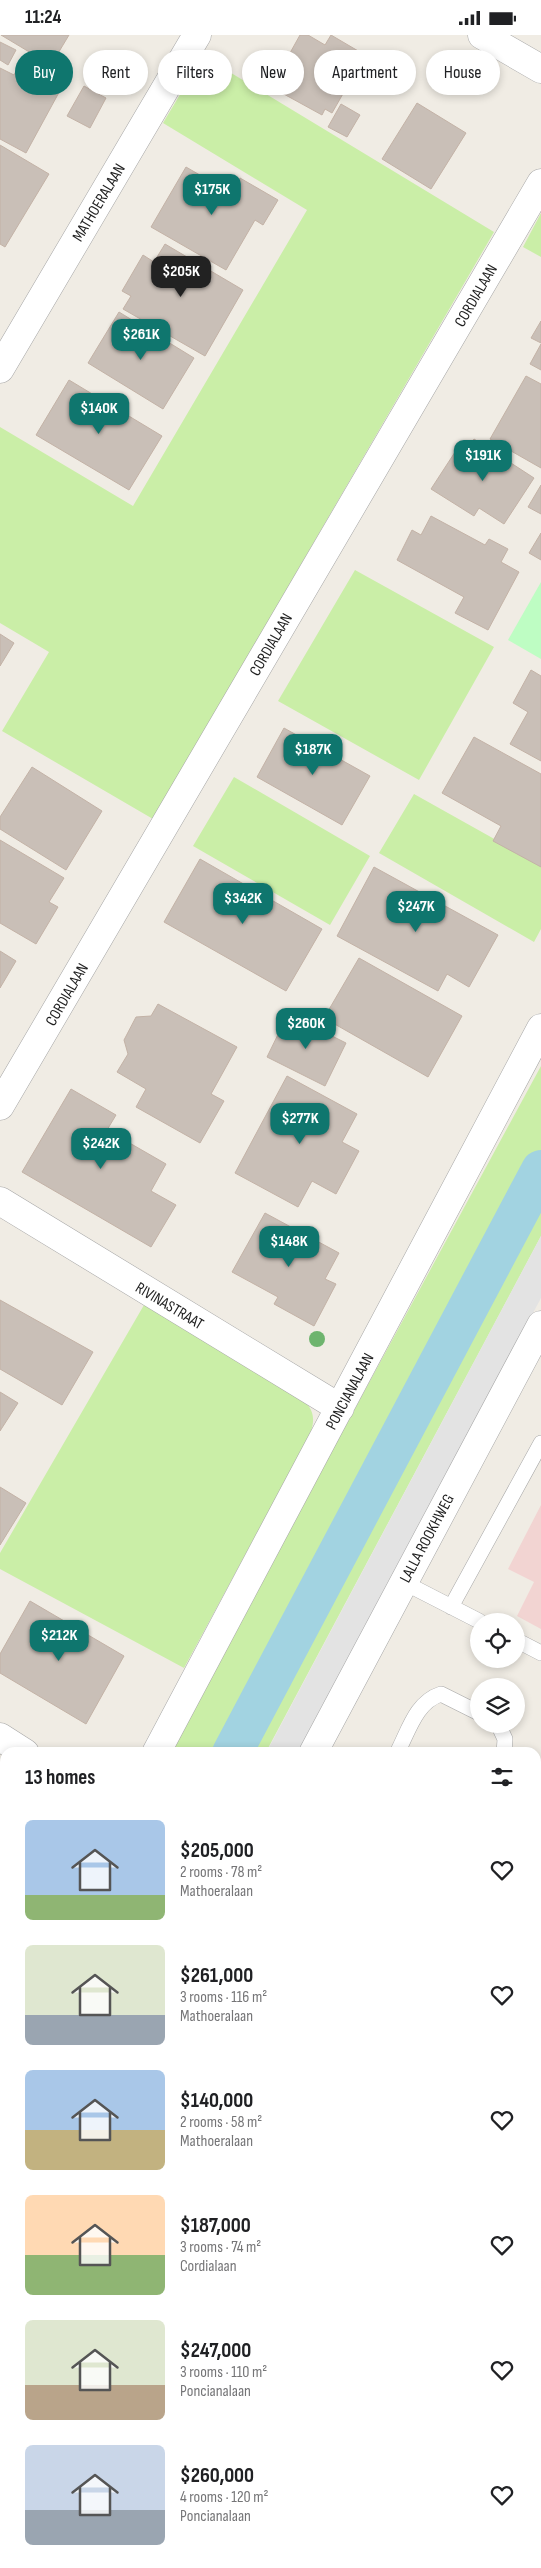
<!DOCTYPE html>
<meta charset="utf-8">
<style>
:root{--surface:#fff;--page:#f6f6f6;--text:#202124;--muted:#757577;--accent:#0f766e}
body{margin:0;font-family:"Sofia Sans Condensed",sans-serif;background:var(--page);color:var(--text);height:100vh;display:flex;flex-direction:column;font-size:19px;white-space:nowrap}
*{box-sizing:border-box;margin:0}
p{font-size:16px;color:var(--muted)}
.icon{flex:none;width:28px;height:28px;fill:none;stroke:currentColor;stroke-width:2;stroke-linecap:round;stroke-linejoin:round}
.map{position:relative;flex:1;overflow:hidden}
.sheet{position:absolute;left:0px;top:1712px;width:541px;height:821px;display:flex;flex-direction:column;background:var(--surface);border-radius:15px 15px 0 0;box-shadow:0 2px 8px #0003}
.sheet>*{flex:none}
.guide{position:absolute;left:15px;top:15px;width:511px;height:45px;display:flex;gap:10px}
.tools{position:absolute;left:470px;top:1578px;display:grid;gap:10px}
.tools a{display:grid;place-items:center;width:55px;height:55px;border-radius:50%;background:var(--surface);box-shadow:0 2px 8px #0003;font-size:25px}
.price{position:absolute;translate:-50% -42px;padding:0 11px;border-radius:10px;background:var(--accent);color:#fff;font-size:16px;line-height:32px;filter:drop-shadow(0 1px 2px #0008)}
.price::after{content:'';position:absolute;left:50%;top:30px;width:15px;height:11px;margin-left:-8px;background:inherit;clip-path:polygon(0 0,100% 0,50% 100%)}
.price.selected{background:#222;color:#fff}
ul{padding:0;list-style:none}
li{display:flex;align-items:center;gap:15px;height:125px;padding:0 25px}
li span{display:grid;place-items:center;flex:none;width:140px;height:100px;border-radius:8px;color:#555}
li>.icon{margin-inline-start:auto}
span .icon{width:60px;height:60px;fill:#fffc;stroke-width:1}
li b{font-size:21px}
h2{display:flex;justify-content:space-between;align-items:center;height:60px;padding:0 25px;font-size:21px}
.chip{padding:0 18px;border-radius:22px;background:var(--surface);box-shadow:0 2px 8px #0003;font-size:18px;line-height:45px}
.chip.selected{background:var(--accent);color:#fff}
.status{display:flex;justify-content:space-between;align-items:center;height:35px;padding:0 25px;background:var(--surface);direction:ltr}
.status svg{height:14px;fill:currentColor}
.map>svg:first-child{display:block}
</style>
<div class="status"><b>11:24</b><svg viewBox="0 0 49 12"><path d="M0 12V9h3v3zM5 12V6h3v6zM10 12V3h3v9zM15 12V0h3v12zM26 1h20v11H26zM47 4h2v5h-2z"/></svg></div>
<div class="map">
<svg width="541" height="2533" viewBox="0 0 541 2533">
<rect width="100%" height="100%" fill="#f0ece4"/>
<path fill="#f2d4d2" d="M 541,1470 L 541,1594 L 517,1581 L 534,1547 L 508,1534 Z"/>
<path fill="#caeea7" d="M 203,21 L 494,197 L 153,784 L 2,696 L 49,617 L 0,588 L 0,392 L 133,471 L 307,175 L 163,88 Z
M 541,178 L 541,222 L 523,212 Z
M 355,535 L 494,612 L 419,745 L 278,666 Z
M 234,742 L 370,821 L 330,890 L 193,811 Z
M 414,759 L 541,830 L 541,894 L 534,907 L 379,818 Z
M 541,1031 L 541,1201 L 266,1717 L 168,1718 Z
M 144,1270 L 297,1358 C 312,1373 317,1379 310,1400 L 184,1633 L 0,1534 L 0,1518 Z
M 5,2073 L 5,2214 L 0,2223 L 0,2082 Z"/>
<path fill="#befdc3" d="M 541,547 L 541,624 L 508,605 Z"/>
<path fill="#e3e3e3" d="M 541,1201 L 541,1263 L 300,1717 L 266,1718 Z"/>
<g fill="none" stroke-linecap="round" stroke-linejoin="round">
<path stroke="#a2d3e1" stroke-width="40" d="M 232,1718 L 541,1135
M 0,2154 L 5,2145"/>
</g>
<path fill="#c9bfb7" stroke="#c3b2a6" d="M 1,0 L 69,0 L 51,30 Z
M 300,0 L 308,0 L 325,10 L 331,0 L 365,20 L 332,78 L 325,74 L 322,80 L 271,52 Z
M 0,7 L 16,15 L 8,30 L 0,25 Z
M 21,27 L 63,50 L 26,118 L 0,104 L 0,33 L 14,40 Z
M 84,51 L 106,63 L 90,93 L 67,81 Z
M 417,68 L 466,98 L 431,154 L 382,124 Z
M 341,69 L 360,80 L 347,102 L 328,92 Z
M 0,110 L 49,139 L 5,212 L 0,209 Z
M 186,132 L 231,158 L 240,143 L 278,165 L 263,190 L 255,185 L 226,235 L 151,192 Z
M 165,209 L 243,255 L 205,321 L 123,274 L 131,261 L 122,256 L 143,220 L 154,227 Z
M 119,277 L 194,323 L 163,374 L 88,328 Z
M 541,286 L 541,308 L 531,303 Z
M 541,309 L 541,335 L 530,329 Z
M 526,341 L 541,349 L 541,433 L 490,404 Z
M 69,345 L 162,401 L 129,455 L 36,400 Z
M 474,404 L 534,443 L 504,489 L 479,473 L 474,481 L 431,454 L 457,414 L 464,420 Z
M 541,450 L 541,479 L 528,472 Z
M 431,481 L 485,510 L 489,504 L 508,514 L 501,527 L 519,537 L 488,595 L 455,578 L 464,562 L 397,525 L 412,495 L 421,500 Z
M 541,498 L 541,525 L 529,518 Z
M 0,599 L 14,608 L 0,631 Z
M 531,635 L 541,641 L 541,726 L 510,709 L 528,677 L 513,668 Z
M 284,693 L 370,741 L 342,790 L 257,742 Z
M 474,702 L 541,739 L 541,832 L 493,806 L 501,791 L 442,758 Z
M 32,732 L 102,776 L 66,835 L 0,794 L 0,782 Z
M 0,805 L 64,843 L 49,867 L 58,872 L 36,909 L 0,888 Z
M 200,824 L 322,894 L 286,956 L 164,887 Z
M 374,832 L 498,900 L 469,952 L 447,939 L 438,956 L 337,901 Z
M 0,916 L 16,926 L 0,953 Z
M 359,923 L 462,981 L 428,1042 L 324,983 Z
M 158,969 L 237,1012 L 211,1059 L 224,1066 L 200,1108 L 136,1072 L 146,1054 L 117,1037 L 128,1019 L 124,1005 L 136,982 L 151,981 Z
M 288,979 L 346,1008 L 325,1051 L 267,1022 Z
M 287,1041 L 357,1079 L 342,1107 L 359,1116 L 336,1159 L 312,1146 L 298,1172 L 235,1138 Z
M 71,1054 L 116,1080 L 107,1095 L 166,1129 L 151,1156 L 176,1170 L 151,1212 L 22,1137 Z
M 265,1178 L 339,1218 L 325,1244 L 336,1249 L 314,1291 L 274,1269 L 278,1262 L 232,1237 Z
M 0,1265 L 93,1317 L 62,1370 L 0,1334 Z
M 0,1357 L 18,1368 L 0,1396 Z
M 0,1452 L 26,1468 L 0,1510 Z
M 30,1566 L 124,1621 L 86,1689 L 0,1638 L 0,1619 Z
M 536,1729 L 541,1730 L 541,2087 L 536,2094 Z
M 0,1766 L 5,1768 L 5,1953 L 0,1951 Z
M 5,2500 L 5,2529 L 172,2529 L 171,2533 L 0,2533 L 0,2514 Z"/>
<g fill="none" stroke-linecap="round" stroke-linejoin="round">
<g stroke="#a6a6a6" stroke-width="16">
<path id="service" d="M 403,1547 L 479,1586
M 451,1572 L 541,1408
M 516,1605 L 541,1618
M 498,1689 L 505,1704 L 504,1718
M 397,1718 C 409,1695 416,1667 441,1659 L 479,1678
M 536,2136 L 541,2136
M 536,2175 L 541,2176
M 536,2197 L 541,2198
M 536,2268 L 541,2268
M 536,2350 L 541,2351
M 536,2424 L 541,2424
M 0,2436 L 5,2420"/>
</g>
<g stroke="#a6a6a6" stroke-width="29">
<path id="minor" d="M 482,0 L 541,34
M 0,334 L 197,0
M 0,1071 L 541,148
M 0,1166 L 340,1373
M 0,1702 L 25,1718
M 156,1718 L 541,993
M 536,2439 L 541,2439"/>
</g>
<g stroke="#a6a6a6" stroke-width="29">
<path id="tertiary" d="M 313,1718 L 541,1290
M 0,2296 L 5,2287"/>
</g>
<use href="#service" stroke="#fff" stroke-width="15"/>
<use href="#minor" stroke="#fff" stroke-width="28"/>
<use href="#tertiary" stroke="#fff" stroke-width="28"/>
</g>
<circle fill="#6eb46e" cx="317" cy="1304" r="8"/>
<g text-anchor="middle" stroke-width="4" stroke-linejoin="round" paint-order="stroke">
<g font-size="16" fill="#1f1f1f" stroke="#fff">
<text transform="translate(98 167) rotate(-59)" y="6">MATHOERALAAN</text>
<text transform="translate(475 260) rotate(-60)" y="6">CORDIALAAN</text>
<text transform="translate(270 609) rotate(-60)" y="6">CORDIALAAN</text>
<text transform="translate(66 959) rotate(-60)" y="6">CORDIALAAN</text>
<text transform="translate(170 1270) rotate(31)" y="6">RIVINASTRAAT</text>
<text transform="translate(349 1356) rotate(-62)" y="6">PONCIANALAAN</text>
<text transform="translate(426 1503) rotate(-62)" y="6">LALLA ROOKHWEG</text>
</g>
</g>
</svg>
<div class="tools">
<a><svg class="icon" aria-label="locate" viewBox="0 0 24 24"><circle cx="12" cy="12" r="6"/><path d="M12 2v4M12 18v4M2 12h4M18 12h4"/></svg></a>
<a><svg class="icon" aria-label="layers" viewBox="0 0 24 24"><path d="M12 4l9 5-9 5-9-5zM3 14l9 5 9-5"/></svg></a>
</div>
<b class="price" style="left:212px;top:181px">$175K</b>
<b class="price selected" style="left:181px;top:263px">$205K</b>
<b class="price" style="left:141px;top:326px">$261K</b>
<b class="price" style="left:99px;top:400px">$140K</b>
<b class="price" style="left:483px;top:447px">$191K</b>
<b class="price" style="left:313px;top:741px">$187K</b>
<b class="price" style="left:243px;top:890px">$342K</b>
<b class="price" style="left:416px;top:898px">$247K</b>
<b class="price" style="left:306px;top:1015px">$260K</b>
<b class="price" style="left:300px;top:1110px">$277K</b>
<b class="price" style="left:101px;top:1135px">$242K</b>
<b class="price" style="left:289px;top:1233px">$148K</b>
<b class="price" style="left:59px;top:1627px">$212K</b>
<div class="guide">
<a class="chip selected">Buy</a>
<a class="chip">Rent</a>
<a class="chip">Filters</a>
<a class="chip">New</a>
<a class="chip">Apartment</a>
<a class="chip">House</a>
</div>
<section class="sheet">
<h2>13 homes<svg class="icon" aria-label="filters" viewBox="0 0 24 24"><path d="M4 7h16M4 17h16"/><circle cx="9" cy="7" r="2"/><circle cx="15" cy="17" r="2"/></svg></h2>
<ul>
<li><span style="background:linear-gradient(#a9c7e8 75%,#8fb573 0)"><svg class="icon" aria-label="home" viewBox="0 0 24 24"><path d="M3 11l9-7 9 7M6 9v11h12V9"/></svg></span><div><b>$205,000</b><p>2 rooms · 78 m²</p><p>Mathoeralaan</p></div><svg class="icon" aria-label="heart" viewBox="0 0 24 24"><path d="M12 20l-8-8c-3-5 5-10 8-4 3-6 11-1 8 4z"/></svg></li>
<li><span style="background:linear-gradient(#dfe7d0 70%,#9aa5b1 0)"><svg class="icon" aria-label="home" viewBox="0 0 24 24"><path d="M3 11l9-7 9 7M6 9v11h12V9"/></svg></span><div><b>$261,000</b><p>3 rooms · 116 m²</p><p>Mathoeralaan</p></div><svg class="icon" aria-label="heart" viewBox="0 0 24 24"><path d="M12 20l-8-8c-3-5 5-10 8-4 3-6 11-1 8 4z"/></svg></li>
<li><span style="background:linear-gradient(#a9c7e8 60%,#c2b280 0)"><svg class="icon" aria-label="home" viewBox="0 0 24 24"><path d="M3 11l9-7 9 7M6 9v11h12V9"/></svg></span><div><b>$140,000</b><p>2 rooms · 58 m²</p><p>Mathoeralaan</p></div><svg class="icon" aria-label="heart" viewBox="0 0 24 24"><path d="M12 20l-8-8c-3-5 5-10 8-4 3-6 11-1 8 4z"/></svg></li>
<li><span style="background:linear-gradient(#ffd9b3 60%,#8fb573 0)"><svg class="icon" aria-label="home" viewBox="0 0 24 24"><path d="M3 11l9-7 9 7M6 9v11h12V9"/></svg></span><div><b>$187,000</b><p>3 rooms · 74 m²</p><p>Cordialaan</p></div><svg class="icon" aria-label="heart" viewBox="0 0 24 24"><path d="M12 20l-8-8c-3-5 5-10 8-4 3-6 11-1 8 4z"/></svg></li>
<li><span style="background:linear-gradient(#dfe7d0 65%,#b9a48a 0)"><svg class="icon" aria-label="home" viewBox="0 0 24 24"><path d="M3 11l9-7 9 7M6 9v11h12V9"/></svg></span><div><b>$247,000</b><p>3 rooms · 110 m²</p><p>Poncianalaan</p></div><svg class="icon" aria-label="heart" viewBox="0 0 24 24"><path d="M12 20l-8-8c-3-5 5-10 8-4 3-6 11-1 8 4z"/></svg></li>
<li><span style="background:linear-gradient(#c9d6e8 65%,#9aa5b1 0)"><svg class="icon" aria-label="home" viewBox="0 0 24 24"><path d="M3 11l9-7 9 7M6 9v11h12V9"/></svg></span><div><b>$260,000</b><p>4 rooms · 120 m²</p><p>Poncianalaan</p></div><svg class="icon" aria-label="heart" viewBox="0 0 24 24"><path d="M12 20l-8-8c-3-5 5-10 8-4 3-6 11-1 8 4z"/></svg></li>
</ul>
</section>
</div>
